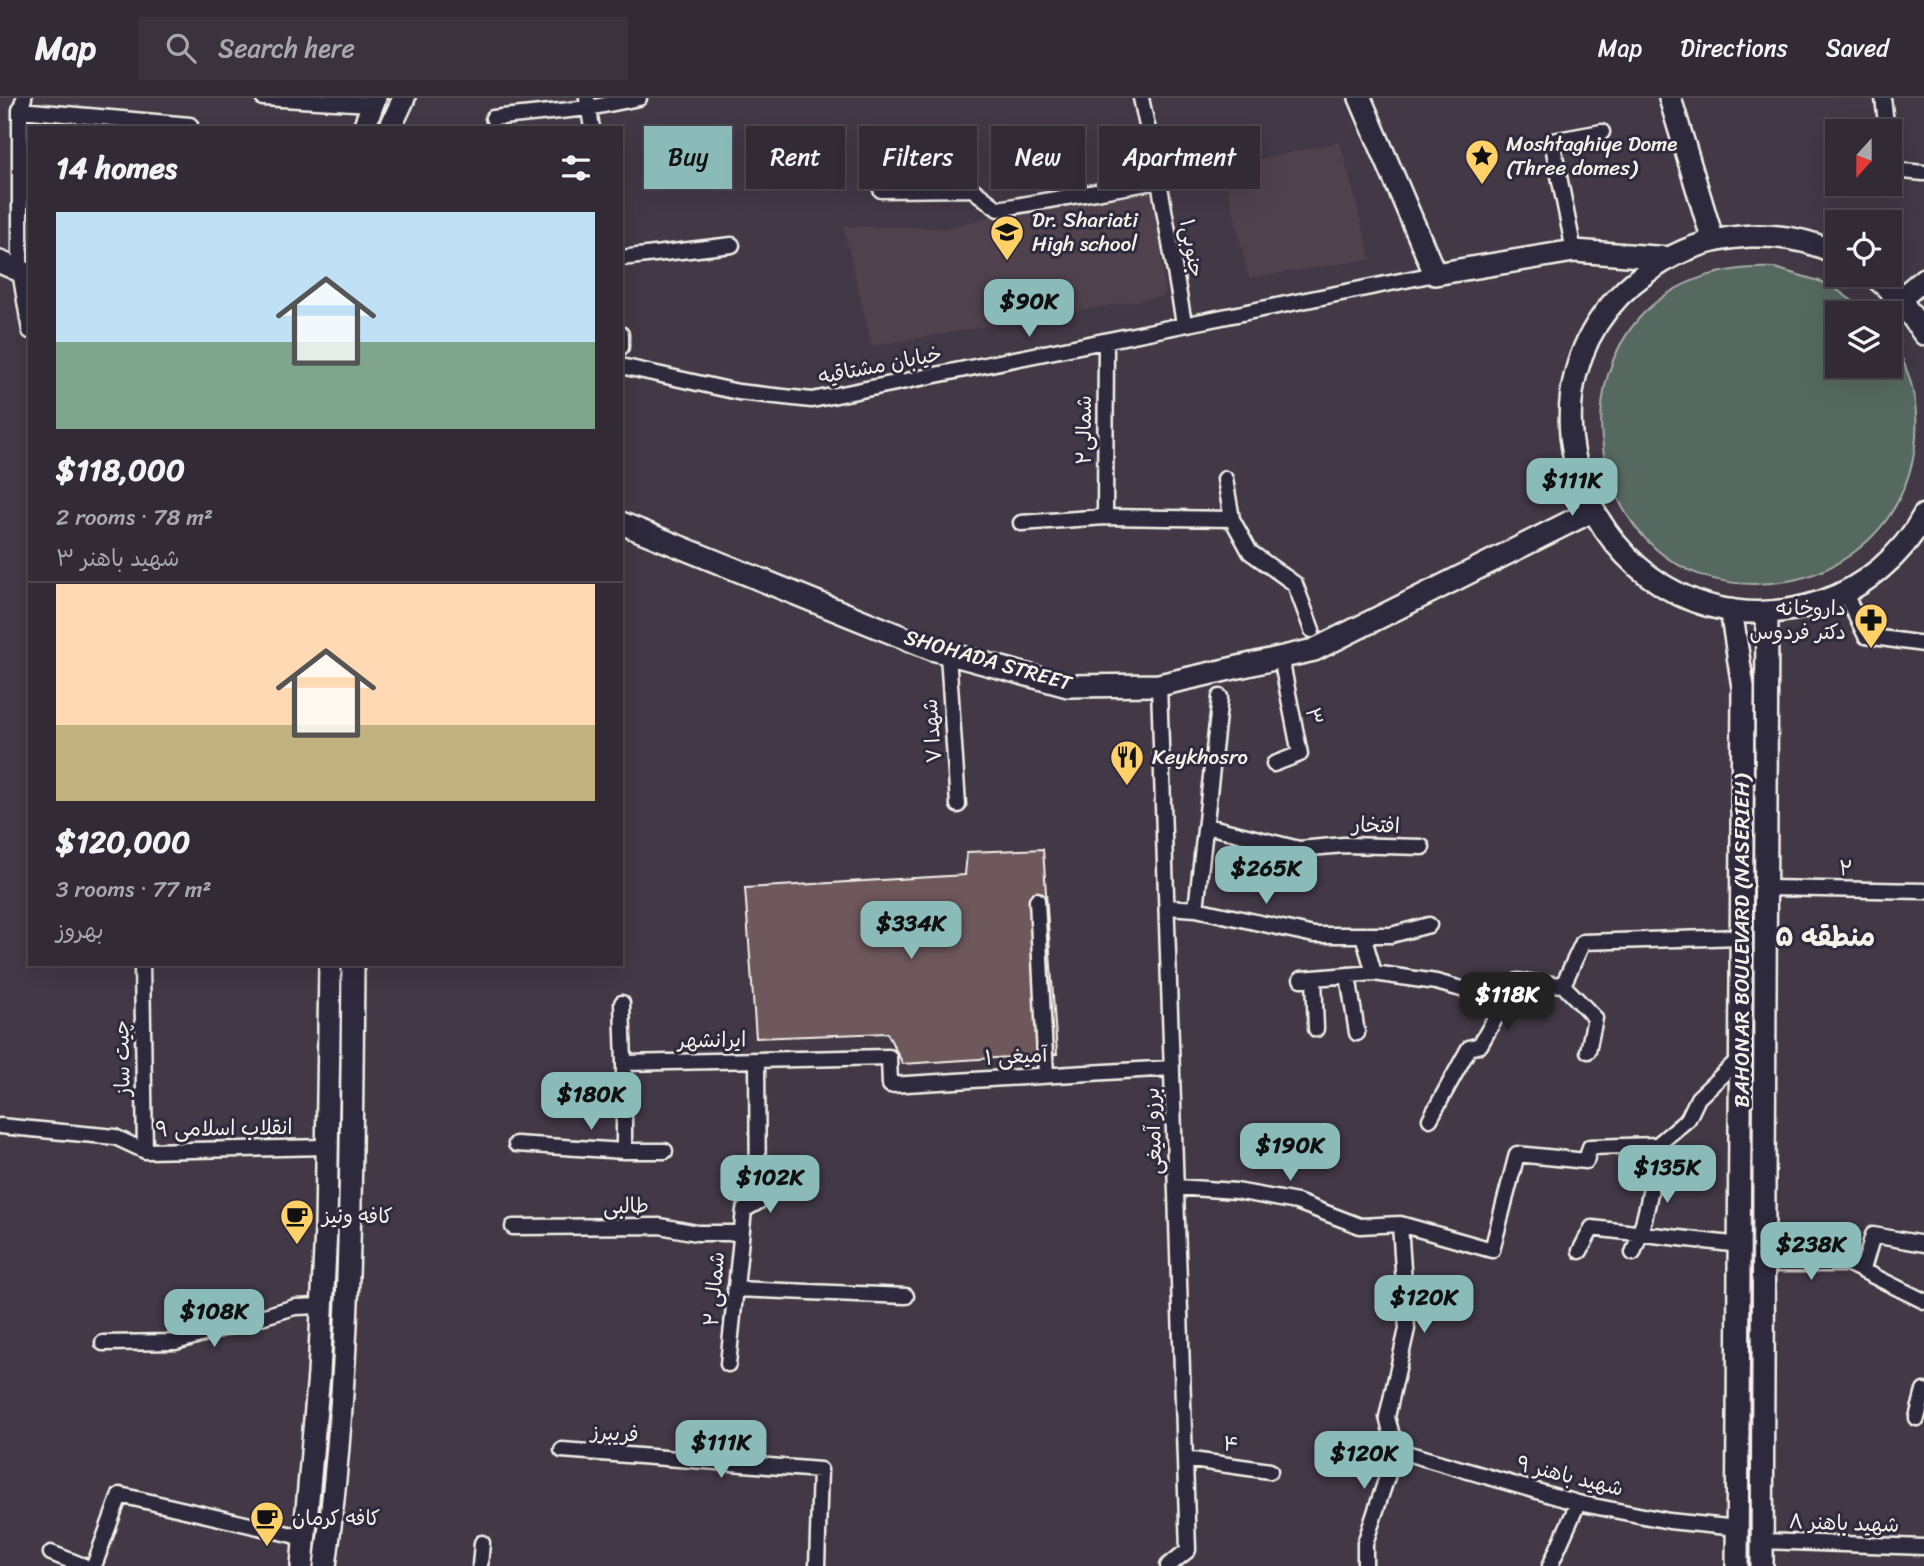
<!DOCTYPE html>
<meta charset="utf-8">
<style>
:root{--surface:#322a34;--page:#3a323c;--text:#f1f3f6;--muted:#a8a7ac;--line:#4d464f;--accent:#8bbbb9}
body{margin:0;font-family:Sriracha,"Playpen Sans Arabic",sans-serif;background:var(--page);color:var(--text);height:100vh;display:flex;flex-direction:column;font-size:26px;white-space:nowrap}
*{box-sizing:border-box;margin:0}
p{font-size:23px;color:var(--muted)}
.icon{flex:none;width:38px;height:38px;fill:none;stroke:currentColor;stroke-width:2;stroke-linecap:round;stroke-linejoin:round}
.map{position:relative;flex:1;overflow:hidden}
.drawer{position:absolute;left:28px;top:28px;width:595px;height:840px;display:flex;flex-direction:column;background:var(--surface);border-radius:0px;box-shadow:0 7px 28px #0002,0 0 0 2px var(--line)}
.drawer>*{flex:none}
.guide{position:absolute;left:644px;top:28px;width:665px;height:63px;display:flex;gap:14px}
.needle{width:46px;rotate:201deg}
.tools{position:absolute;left:1825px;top:21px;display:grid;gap:14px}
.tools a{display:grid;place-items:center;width:77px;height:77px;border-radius:0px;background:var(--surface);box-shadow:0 7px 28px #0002,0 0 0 2px var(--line);font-size:35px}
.price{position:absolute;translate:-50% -60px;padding:0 16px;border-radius:14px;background:var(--accent);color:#111;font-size:23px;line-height:46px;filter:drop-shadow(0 2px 4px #0008)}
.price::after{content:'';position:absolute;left:50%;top:42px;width:21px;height:16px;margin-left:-10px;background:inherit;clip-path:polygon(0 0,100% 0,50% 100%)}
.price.selected{background:#222;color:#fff}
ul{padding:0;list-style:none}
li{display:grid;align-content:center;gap:14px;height:371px;padding:0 28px}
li+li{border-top:2px solid var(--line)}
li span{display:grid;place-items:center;height:217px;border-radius:0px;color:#555}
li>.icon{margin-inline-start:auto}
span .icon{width:126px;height:126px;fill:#fffc;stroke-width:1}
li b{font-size:30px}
h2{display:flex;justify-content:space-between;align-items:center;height:84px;padding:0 28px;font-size:30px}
.pill{padding:0 24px;border-radius:0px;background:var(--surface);box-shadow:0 7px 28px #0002,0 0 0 2px var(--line);font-size:24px;line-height:63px}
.pill.selected{background:var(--accent);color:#111}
header{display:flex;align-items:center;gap:42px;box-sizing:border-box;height:98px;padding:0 35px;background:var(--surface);border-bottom:2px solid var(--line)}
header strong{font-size:33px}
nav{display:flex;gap:38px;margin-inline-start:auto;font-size:24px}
.search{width:490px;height:63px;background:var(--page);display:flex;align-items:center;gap:18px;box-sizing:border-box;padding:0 24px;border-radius:0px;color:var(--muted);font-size:26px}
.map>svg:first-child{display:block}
</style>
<header>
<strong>Map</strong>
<div class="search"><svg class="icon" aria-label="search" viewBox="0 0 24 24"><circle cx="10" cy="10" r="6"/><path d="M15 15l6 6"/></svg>Search here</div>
<nav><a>Map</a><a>Directions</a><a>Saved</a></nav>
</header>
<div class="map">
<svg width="1924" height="1468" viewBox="0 0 1924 1468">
<rect width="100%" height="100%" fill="#423846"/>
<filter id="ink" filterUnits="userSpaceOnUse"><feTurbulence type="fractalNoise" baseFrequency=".0143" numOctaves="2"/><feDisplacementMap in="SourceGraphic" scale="14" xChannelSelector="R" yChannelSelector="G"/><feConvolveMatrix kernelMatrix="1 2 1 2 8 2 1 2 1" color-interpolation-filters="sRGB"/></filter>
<g filter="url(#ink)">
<path fill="#4f424d" d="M 1340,44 L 1371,161 L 1249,180 L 1223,69 Z
M 1155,89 L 1165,198 L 872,248 L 843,128 L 946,130 L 999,116 Z"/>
<path fill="#576961" stroke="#a6ada4" stroke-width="2" d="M 1775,170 L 1829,186 L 1869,215 L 1838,215 L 1838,268 L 1890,268 L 1890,240 C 1923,288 1924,350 1899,401 C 1879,442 1837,473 1793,482 C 1560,528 1522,160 1775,170 Z"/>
<path fill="#6e585c" stroke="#f4f1e8" stroke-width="2" d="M 1043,751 L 1057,956 L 903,966 L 887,935 L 756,940 L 745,790 L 965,777 L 967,754 Z"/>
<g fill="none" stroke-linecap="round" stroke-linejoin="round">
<g stroke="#f4f1e8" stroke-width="19">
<path id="street" d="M 24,0 L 20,12 L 20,173 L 30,233
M 263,0 L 372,6
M 587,0 L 592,30
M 1141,0 L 1159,83 L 1184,225
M 1883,0 L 1887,33
M 20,12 L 190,27
M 493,20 L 589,10 L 639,0
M 875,55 L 881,92 L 972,91 L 998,111 L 1159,83
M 1890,57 L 1892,72 L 1924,75
M 1574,153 L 1552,43 L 1602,34
M 621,160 L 732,147
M 621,236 L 621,249
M 621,268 L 738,294 L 812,302 L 1435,176
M 1225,381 L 1232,421 L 1250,454 L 1295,486 L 1312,532
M 1105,419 L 1106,244
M 1021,425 L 1105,419 L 1232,421
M 1844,494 L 1866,538 L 1924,546
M 948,556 L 958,707
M 1159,587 L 1188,1452 L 1168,1468
M 1274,666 L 1300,656 L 1281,560
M 1207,728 L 1299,751 L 1344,747 L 1422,749
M 1767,790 L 1924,793
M 1037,802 L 1046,977
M 1167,809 L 1196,811 L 1314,837 L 1391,837 L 1429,827
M 1196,811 L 1220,599
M 1363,837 L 1374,875
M 142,866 L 145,1053
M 1348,877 L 1357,935
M 1314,880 L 1316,931
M 1301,881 L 1374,875 L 1436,884 L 1505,903 L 1518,883 L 1563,887 L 1583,844 L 1741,839
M 1563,887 L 1595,920 L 1588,953
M 622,905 L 624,965
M 1430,1021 L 1469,950 L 1480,947 L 1505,903
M 0,1028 L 115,1039 L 145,1053 L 327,1049
M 516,1046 L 624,1053 L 665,1053
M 624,1053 L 624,965 L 889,959 L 890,987 L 1172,970
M 1176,1089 L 1236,1093 L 1297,1104 L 1360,1128 L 1400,1126 L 1492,1152 L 1517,1056 L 1586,1063 L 1590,1049 L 1657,1047 L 1688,1021 L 1698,1000 L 1742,958
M 513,1129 L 660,1128 L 697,1135 L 741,1135
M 1580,1153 L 1592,1130 L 1740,1147
M 1633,1155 C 1647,1120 1653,1085 1657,1047
M 1765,1166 L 1849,1166 L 1924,1203
M 1863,1171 L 1873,1137 L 1924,1146
M 735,1191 L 906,1198
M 103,1245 L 176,1244 L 295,1209 L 322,1208
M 728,1266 L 744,1112 L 758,1104 L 757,962
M 1917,1320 L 1924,1293
M 562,1352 L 820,1372 L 817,1468
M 1396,1352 L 1578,1405 L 1669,1423 L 1737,1430
M 1396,1352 L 1387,1319 L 1407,1231 L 1400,1126
M 1185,1361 L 1270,1373
M 1762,1443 L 1924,1449
M 51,1455 L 84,1468
M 94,1468 L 120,1397 L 306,1440
M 480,1468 L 482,1445
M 1365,1468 L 1365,1445 L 1396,1352
M 1550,1468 L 1578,1405"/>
</g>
<g stroke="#f4f1e8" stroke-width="26">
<path id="secondary" d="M 1360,0 L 1435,176 L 1574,153 L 1669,160
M 1670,0 L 1713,143
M 364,30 L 375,0
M 390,30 L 404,0
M 1838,156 C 1784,129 1715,133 1664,163 C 1469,278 1606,573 1821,504 C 1864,490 1903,457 1924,417
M 0,164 L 30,177
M 1873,177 L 1900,201 L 1924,236
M 1900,201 L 1924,181
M 621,425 L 932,551 L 1068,588 L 1159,587 L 1314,552 L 1592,413
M 1731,512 L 1743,589 L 1737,1468
M 302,1468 L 319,1276 L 326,1131 L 330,866
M 325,1468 C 352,1269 351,1067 353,866
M 1762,1468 L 1767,514"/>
</g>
<use href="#street" stroke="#2f2a3d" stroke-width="14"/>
<use href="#secondary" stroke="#2f2a3d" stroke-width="21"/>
</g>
</g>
<defs>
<g id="sight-pin" transform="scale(1.75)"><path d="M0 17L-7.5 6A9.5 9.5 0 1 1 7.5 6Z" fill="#ffd166" stroke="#2f2a3d"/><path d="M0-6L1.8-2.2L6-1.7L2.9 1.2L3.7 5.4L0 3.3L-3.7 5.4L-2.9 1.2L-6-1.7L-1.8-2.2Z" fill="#111"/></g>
<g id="school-pin" transform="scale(1.75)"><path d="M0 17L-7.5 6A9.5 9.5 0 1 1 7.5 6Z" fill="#ffd166" stroke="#2f2a3d"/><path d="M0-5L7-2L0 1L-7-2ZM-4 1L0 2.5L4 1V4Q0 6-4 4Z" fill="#111"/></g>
<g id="pharmacy-pin" transform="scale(1.75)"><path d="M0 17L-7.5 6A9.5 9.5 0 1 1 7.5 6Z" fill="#ffd166" stroke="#2f2a3d"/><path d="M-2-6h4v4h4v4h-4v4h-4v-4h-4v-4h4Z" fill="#111"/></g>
<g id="restaurant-pin" transform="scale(1.75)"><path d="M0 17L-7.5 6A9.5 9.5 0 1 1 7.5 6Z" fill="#ffd166" stroke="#2f2a3d"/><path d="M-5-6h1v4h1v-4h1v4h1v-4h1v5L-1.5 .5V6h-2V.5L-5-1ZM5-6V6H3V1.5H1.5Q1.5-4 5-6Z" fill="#111"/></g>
<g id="cafe-pin" transform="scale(1.75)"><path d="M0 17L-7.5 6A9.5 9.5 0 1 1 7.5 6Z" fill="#ffd166" stroke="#2f2a3d"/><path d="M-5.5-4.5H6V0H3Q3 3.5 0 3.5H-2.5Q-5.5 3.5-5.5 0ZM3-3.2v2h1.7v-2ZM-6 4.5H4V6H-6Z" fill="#111"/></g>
</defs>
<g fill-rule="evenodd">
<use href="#sight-pin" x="1482" y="58"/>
<use href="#school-pin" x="1007" y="134"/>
<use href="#pharmacy-pin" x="1871" y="522"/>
<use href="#restaurant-pin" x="1127" y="659"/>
<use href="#cafe-pin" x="297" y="1118"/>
<use href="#cafe-pin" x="267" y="1420"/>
</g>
<g text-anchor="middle" stroke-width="6" stroke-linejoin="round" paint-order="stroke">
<g font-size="21" fill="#f4f1e8" stroke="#2f2a3d" text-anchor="start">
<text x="1506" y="53">Moshtaghiye Dome<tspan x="1506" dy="24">(Three domes)</tspan></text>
<text x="1032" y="129">Dr. Shariati<tspan x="1032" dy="24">High school</tspan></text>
<text x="1846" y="517" text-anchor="end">داروخانه<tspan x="1846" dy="24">دکتر فردوس</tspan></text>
<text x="1152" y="666">Keykhosro</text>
<text x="322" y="1125">کافه ونیز</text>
<text x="292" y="1427">کافه کرمان</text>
</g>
<g font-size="21" fill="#f4f1e8" stroke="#2f2a3d">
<text transform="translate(1192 150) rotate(80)" y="7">جنوبی۱</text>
<text transform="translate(880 267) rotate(-11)" y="7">خیابان مشتاقیه</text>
<text transform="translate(1084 332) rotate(-90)" y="7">شمالی۲</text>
<text transform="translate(988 562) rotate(16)" y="7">SHOHADA STREET</text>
<text transform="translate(1314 618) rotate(79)" y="7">۳</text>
<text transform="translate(932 633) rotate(-94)" y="7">شهدا ۷</text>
<text transform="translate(1376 727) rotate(2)" y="7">افتخار</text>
<text transform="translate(1846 770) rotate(1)" y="7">۲</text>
<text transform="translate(1742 843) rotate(-90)" y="7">BAHONAR BOULEVARD (NASERIEH)</text>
<text transform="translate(712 942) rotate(-1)" y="7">ایرانشهر</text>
<text transform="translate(1016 958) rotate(-3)" y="7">آمیغی ۱</text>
<text transform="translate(122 960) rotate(-91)" y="7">چیت ساز</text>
<text transform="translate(224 1030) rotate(-1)" y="7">انقلاب اسلامی ۹</text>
<text transform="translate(1153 1033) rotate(-92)" y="7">برزو آمیغی</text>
<text transform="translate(626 1108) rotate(-2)" y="7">طالبی</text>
<text transform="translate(714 1191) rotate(-85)" y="7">۲ شمالی</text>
<text transform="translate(615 1335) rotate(4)" y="7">فریبرز</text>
<text transform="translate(1231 1346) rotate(8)" y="7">۴</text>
<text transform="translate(1570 1378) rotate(14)" y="7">شهید باهنر ۹</text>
<text transform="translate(1844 1425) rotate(2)" y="7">شهید باهنر ۸</text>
</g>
<g font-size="28" font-weight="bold" fill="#f4f1e8" stroke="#2f2a3d">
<text x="1825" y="848">منطقه ۵</text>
</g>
</g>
</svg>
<div class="tools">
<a><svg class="needle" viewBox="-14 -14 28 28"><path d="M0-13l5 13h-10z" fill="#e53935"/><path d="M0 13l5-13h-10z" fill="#a8a7ac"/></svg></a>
<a><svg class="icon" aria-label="locate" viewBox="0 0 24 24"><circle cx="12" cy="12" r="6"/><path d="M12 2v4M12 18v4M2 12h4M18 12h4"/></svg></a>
<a><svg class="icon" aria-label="layers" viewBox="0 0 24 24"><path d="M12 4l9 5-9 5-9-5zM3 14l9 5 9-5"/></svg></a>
</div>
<b class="price" style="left:1029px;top:241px">$90K</b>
<b class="price" style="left:1572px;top:420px">$111K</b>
<b class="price" style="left:1266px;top:808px">$265K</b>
<b class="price" style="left:911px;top:863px">$334K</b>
<b class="price selected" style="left:1507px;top:934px">$118K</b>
<b class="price" style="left:591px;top:1034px">$180K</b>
<b class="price" style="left:1290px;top:1085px">$190K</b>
<b class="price" style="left:1667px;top:1107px">$135K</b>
<b class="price" style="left:770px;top:1117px">$102K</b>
<b class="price" style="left:1811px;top:1184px">$238K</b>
<b class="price" style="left:1424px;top:1237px">$120K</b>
<b class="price" style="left:214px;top:1251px">$108K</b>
<b class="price" style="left:721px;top:1382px">$111K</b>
<b class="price" style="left:1364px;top:1393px">$120K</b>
<div class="guide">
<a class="pill selected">Buy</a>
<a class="pill">Rent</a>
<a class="pill">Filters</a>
<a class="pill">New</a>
<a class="pill">Apartment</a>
</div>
<section class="drawer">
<h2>14 homes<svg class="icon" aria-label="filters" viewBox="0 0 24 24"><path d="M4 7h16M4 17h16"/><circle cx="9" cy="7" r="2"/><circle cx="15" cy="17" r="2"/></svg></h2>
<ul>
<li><span style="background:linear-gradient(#bfe0f5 60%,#7fa58c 0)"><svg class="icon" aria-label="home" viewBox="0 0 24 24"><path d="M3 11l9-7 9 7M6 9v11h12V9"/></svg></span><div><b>$118,000</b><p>2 rooms · 78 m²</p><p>شهید باهنر ۳</p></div></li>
<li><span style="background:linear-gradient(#ffd9b3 65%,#c2b280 0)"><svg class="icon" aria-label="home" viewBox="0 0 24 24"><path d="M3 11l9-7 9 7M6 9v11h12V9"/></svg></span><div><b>$120,000</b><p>3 rooms · 77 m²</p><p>بهروز</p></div></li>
</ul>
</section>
</div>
